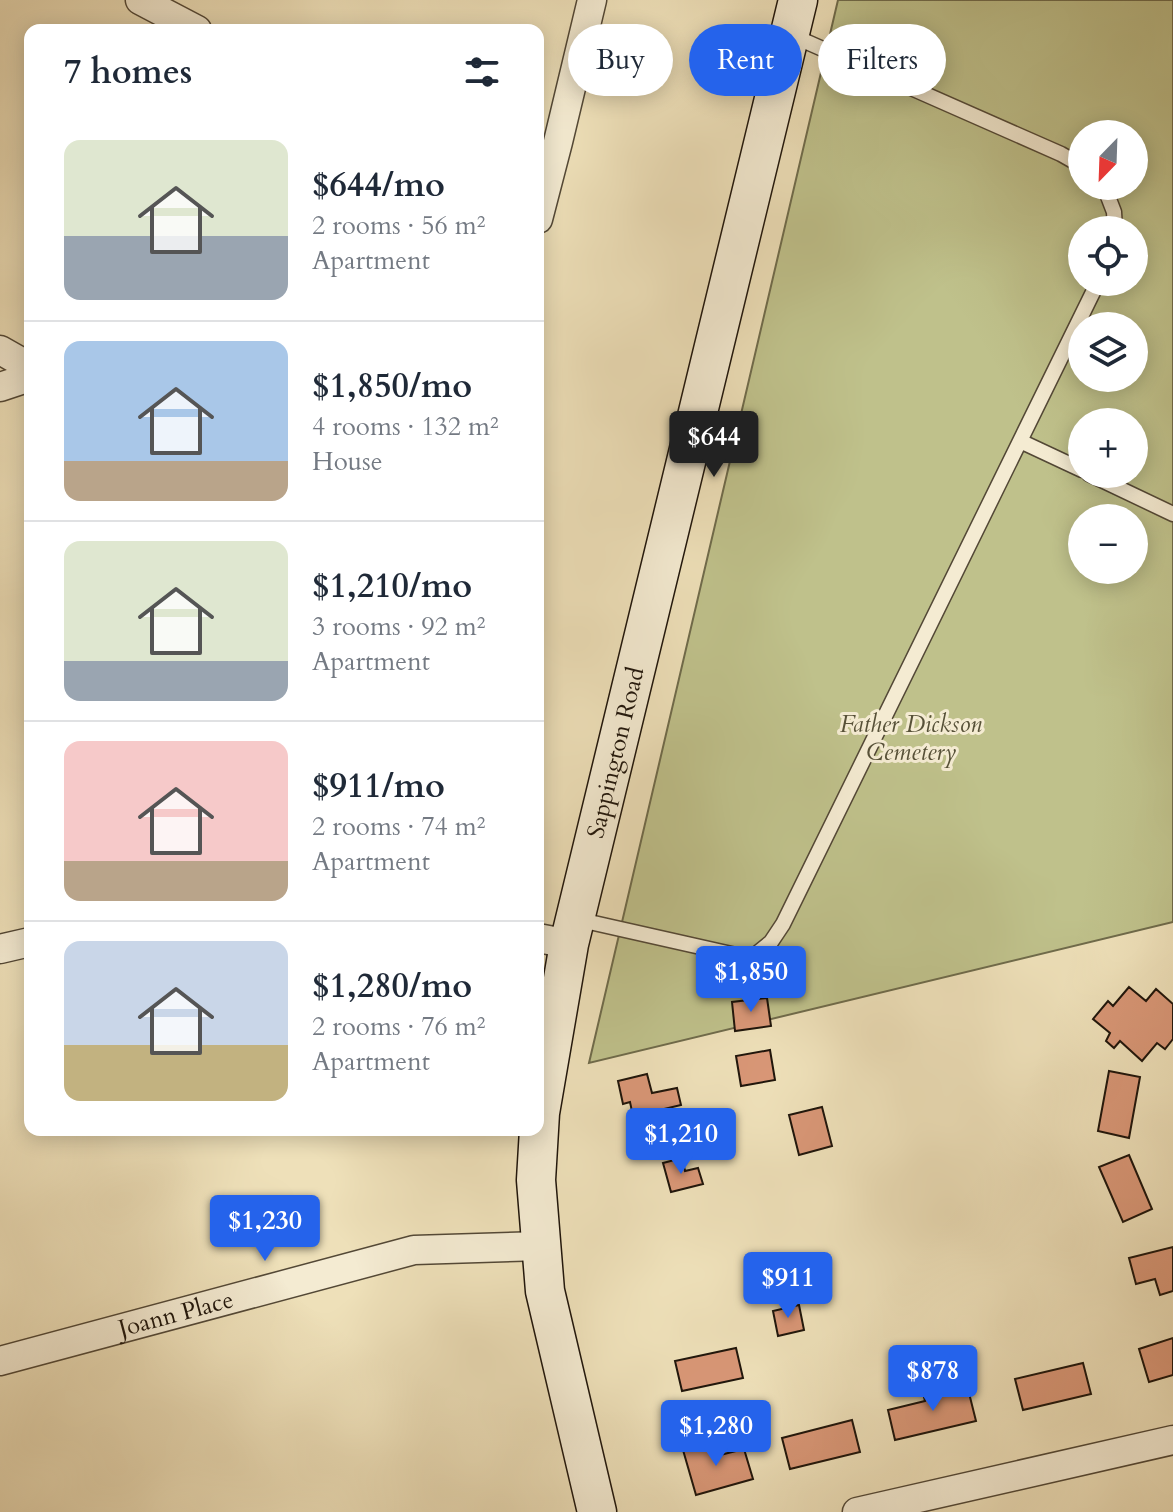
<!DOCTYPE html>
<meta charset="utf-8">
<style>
:root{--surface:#fff;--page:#f6f6f7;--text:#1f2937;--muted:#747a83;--line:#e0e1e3;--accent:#2563eb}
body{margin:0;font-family:Cardo,serif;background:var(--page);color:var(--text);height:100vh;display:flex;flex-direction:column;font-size:30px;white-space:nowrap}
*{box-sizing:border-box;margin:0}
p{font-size:26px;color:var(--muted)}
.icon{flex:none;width:44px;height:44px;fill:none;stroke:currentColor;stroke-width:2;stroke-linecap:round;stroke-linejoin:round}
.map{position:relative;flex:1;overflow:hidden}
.drawer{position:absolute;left:24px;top:24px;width:520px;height:1112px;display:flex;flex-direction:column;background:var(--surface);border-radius:16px;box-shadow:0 4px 20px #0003}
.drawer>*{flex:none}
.hud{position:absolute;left:568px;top:24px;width:484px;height:72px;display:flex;gap:16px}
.needle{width:52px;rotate:203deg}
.tools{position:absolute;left:1068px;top:120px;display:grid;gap:16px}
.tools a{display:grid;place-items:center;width:80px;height:80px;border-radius:50%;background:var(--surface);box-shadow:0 4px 20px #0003;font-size:40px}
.price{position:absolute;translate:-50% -68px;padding:0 18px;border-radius:8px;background:var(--accent);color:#fff;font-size:26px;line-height:52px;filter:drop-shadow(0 2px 4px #0008)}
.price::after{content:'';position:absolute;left:50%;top:48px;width:24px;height:18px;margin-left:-12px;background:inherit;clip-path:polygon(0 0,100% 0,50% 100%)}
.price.active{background:#222;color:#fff}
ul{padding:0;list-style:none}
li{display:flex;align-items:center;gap:24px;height:200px;padding:0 40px}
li+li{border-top:2px solid var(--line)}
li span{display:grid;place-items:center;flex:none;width:224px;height:160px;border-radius:16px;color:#555}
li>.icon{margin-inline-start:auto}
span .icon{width:96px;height:96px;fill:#fffc;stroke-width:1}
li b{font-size:34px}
h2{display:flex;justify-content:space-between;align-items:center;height:96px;padding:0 40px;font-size:34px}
.chip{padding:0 28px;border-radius:36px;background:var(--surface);box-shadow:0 4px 20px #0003;font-size:28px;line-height:72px}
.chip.active{background:var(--accent);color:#fff}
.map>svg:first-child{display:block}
</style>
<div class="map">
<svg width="1173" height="1512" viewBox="0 0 1173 1512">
<rect width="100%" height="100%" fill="#eee0b9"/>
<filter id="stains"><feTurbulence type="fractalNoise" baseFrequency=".0025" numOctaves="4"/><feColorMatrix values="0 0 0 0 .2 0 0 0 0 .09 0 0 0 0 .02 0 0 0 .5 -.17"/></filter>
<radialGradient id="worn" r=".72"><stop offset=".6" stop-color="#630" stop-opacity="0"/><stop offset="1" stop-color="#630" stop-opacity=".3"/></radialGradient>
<path fill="#bfc18b" stroke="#6f6b4b" stroke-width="2" fill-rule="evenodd" d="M 838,0 L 1173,0 L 1173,922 L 589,1063 ZM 1082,134 L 1134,134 L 1134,186 L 1082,186 ZM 1082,230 L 1134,230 L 1134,282 L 1082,282 ZM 1082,326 L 1134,326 L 1134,378 L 1082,378 ZM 1082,422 L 1134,422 L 1134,474 L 1082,474 ZM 1082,518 L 1134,518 L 1134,570 L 1082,570 Z"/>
<path fill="#d99777" stroke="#1f150b" stroke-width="2" d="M 1129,987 L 1146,1001 L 1156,989 L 1173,1004 L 1173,1039 L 1165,1049 L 1157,1043 L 1142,1061 L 1120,1041 L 1114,1048 L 1106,1041 L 1110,1033 L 1093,1019 L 1108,1001 L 1113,1006 Z
M 767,998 L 771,1026 L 735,1031 L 732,1002 Z
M 770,1050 L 775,1080 L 741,1086 L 736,1056 Z
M 1109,1071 L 1140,1077 L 1129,1138 L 1098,1131 Z
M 647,1074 L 652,1093 L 677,1088 L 681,1105 L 664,1109 L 668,1128 L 637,1135 L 630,1102 L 623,1104 L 618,1081 Z
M 822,1107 L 832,1146 L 799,1155 L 789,1115 Z
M 1129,1155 L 1152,1209 L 1123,1222 L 1099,1167 Z
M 682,1158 L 685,1171 L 698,1168 L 703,1184 L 671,1192 L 663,1163 Z
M 1173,1247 L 1173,1291 L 1160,1295 L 1155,1279 L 1136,1284 L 1129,1258 Z
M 799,1305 L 804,1330 L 778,1336 L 773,1311 Z
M 1173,1338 L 1173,1375 L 1149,1382 L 1139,1349 Z
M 736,1348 L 743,1378 L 682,1391 L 675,1361 Z
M 1083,1363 L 1091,1394 L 1023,1410 L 1015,1379 Z
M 949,1383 L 951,1394 L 968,1389 L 976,1421 L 895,1440 L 888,1410 L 925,1401 L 922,1389 Z
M 852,1420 L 860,1452 L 790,1469 L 782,1438 Z
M 716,1441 L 720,1455 L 744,1449 L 753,1479 L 696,1495 L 683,1450 Z"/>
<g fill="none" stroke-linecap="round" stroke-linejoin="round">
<g stroke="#534836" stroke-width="17">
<path id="service" d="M 791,35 L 1061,154 L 1082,166
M 1104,186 L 1114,212 L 1115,230
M 1020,441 L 1082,470
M 1089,474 L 1173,514
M 576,919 L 736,955 L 755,955 L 771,942 L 783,924 L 1098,282"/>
</g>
<g stroke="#534836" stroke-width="31">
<g id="minor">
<path d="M 140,0 L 197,30"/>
<path d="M 538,219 L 558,142 L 592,0"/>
<path d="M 0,350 L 30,367"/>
<path d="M 0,387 L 30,377"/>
<path d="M 538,938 L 569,944"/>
<path d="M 0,949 L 30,942"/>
<path id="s1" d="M 0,1361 L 414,1250 L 541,1246"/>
<path d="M 857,1512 L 1173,1440"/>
</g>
</g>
<g stroke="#1f150b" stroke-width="41">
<g id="secondary">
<path id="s2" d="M 597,1512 L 545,1291 L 536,1180 L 540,1113 L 569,944 L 798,0"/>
</g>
</g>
<use href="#service" stroke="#f4ebd2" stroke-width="14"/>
<use href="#minor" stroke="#f4ebd2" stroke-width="28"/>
<use href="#secondary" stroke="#f4ebd2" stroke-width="38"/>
</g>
<g text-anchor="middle" stroke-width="6" stroke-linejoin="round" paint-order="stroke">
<g font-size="24" font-style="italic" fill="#575138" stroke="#f4ebd2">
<text x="911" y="732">Father Dickson<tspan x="911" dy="28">Cemetery</tspan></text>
</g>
<g font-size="24" fill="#1f150b" stroke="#f4ebd2">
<text dy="8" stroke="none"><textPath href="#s2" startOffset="774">Sappington Road</textPath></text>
<text dy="8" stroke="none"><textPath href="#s1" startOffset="182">Joann Place</textPath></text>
</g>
</g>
<rect width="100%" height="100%" filter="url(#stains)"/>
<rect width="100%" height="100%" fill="url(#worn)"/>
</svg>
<div class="tools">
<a><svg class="needle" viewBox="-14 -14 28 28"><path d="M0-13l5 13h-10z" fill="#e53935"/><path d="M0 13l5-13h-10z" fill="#747a83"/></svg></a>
<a><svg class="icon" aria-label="locate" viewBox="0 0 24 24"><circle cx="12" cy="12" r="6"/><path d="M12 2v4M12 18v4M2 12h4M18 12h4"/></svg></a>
<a><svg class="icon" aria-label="layers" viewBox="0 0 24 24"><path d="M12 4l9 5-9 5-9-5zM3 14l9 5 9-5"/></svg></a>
<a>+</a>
<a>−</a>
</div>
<b class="price active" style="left:714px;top:479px">$644</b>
<b class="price" style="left:751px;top:1014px">$1,850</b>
<b class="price" style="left:681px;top:1176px">$1,210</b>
<b class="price" style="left:265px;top:1263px">$1,230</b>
<b class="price" style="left:788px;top:1320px">$911</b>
<b class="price" style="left:933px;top:1413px">$878</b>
<b class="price" style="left:716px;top:1468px">$1,280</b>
<div class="hud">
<a class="chip">Buy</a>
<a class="chip active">Rent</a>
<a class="chip">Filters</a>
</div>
<section class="drawer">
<h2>7 homes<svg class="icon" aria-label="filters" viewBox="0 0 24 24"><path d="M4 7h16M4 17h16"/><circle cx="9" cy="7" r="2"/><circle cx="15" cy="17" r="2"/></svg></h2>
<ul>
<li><span style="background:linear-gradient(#dfe7d0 60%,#9aa5b1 0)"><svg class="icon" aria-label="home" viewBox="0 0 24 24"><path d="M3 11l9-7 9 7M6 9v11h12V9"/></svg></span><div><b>$644/mo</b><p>2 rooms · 56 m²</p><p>Apartment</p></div></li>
<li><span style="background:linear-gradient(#a9c7e8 75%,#b9a48a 0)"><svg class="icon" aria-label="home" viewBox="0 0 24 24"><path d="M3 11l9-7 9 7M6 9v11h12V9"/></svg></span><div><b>$1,850/mo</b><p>4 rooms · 132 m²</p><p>House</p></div></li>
<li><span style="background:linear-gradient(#dfe7d0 75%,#9aa5b1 0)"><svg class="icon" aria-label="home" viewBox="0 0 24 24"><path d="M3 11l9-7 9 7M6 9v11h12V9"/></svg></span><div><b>$1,210/mo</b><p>3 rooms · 92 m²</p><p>Apartment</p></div></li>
<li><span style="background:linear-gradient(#f6c9c9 75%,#b9a48a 0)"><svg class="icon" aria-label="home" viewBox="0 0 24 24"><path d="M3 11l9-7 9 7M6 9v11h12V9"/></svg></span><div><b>$911/mo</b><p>2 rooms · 74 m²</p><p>Apartment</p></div></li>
<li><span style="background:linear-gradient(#c9d6e8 65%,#c2b280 0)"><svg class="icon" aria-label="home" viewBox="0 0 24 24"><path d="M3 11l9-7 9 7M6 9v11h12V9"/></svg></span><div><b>$1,280/mo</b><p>2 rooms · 76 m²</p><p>Apartment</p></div></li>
</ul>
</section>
</div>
